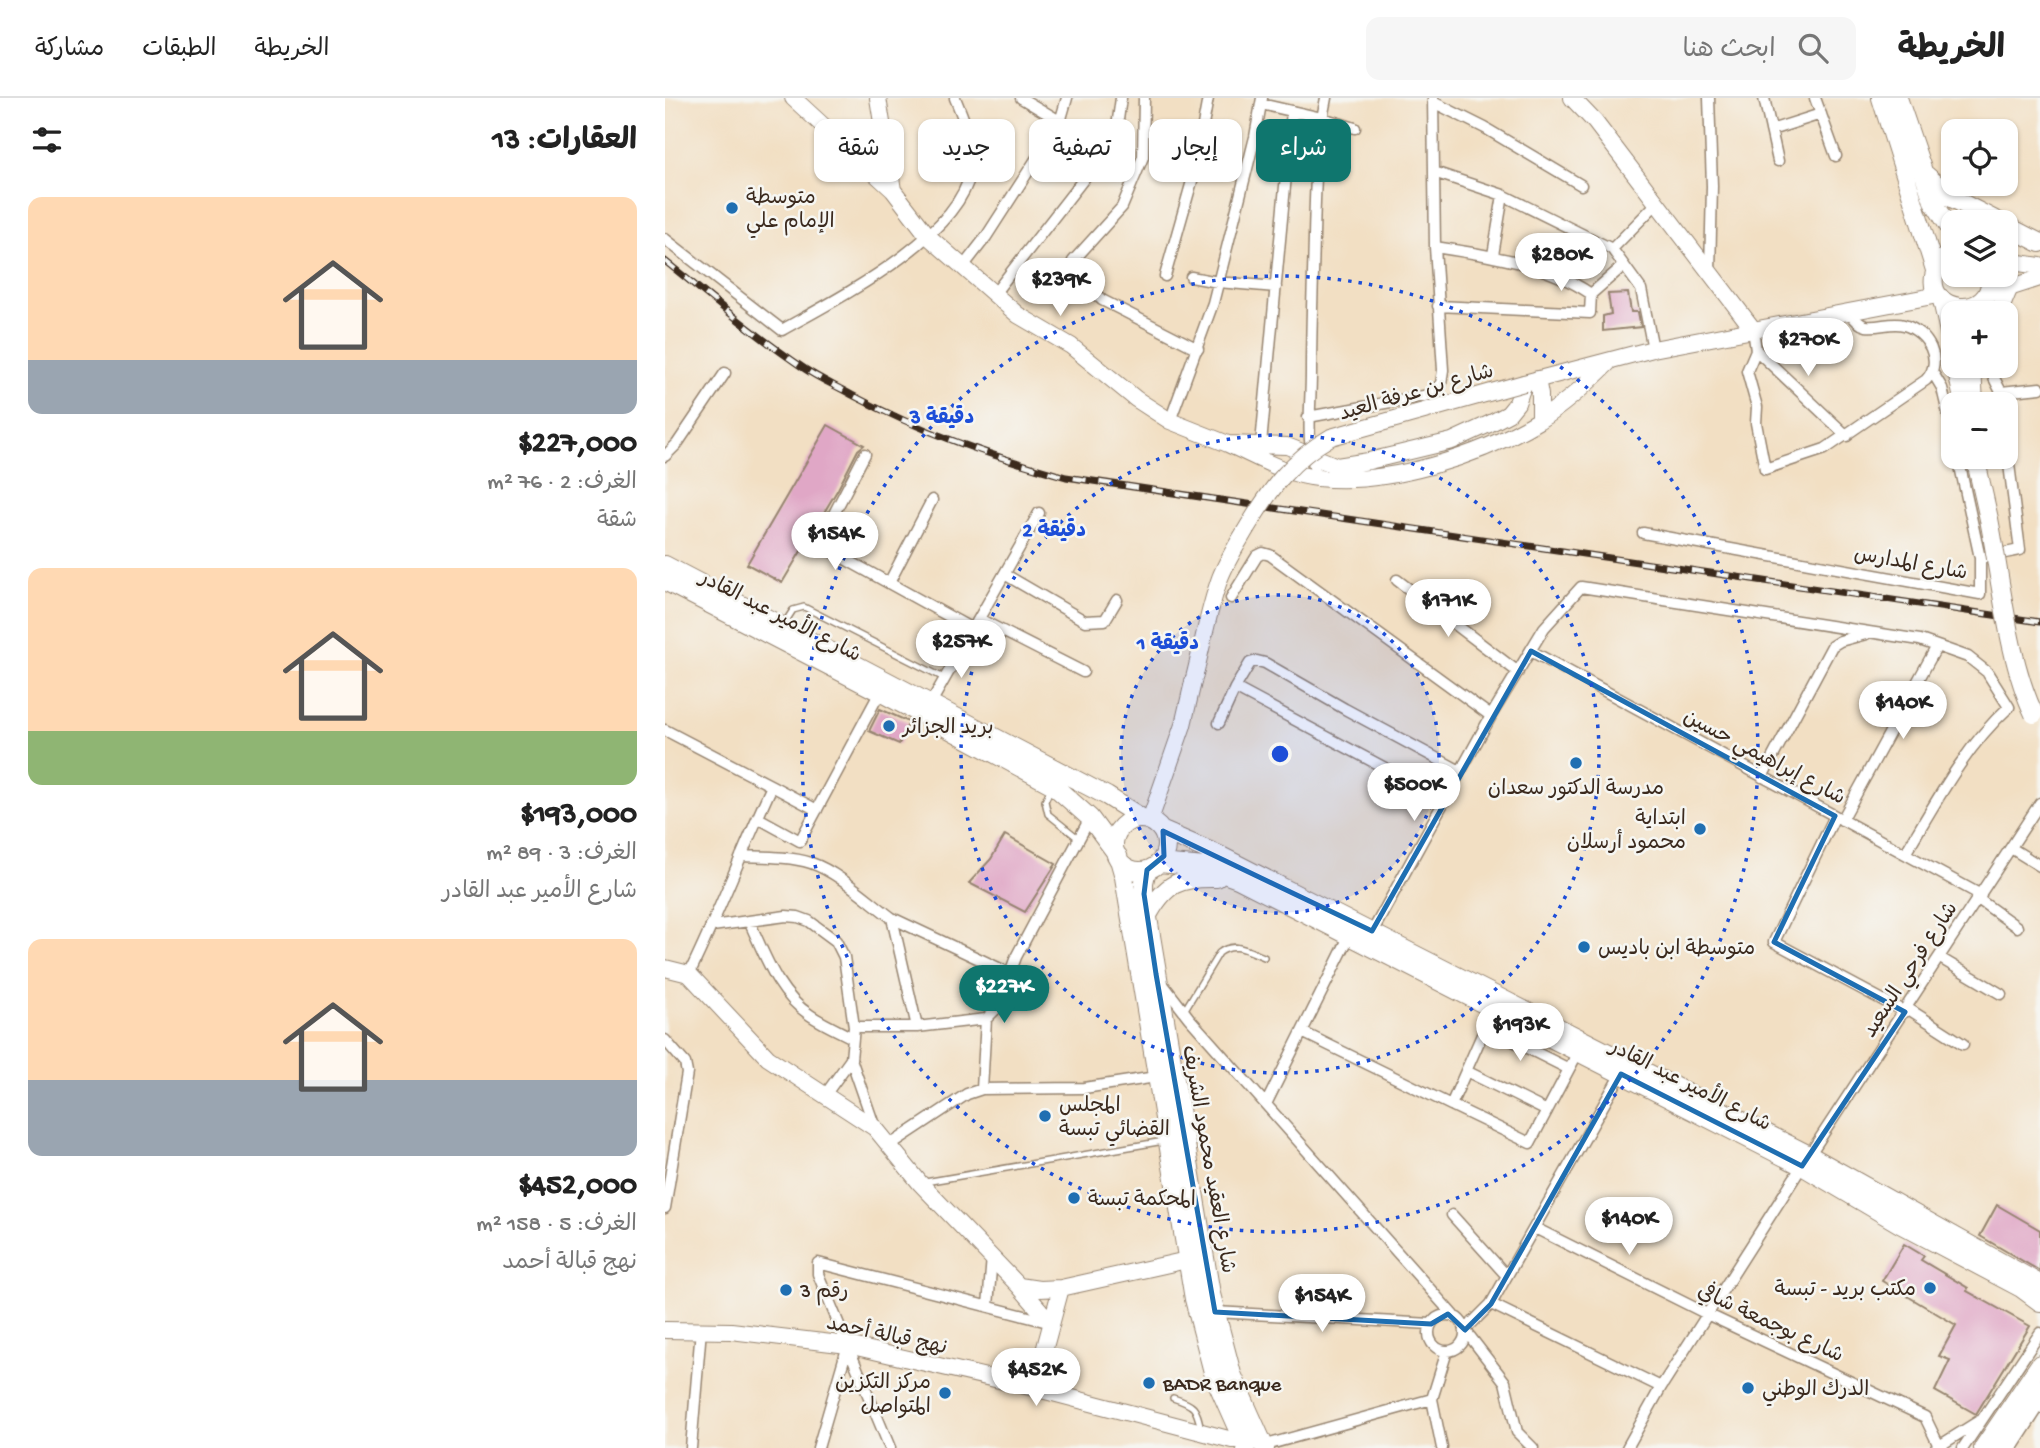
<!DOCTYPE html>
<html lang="ar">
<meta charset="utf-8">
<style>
:root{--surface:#fff;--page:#f6f6f6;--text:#222;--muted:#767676;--line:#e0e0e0;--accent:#0f766e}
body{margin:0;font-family:"Gochi Hand","Playpen Sans Arabic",sans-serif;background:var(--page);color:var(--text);direction:rtl;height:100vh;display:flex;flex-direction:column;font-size:26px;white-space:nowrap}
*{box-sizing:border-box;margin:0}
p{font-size:23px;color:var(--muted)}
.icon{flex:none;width:38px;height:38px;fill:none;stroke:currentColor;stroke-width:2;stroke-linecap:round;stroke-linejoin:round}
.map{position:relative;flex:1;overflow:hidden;direction:ltr}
.drawer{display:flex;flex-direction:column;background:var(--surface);width:665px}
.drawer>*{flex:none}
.banner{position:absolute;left:21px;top:21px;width:665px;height:63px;direction:rtl;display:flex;gap:14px}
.fabs{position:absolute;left:1276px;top:21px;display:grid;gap:14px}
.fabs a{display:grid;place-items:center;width:77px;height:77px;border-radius:14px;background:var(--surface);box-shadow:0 2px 5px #0004;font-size:35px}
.price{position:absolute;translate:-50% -60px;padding:0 16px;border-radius:24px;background:#fff;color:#222;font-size:23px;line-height:46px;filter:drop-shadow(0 2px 4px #0008)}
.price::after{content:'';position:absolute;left:50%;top:42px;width:21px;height:16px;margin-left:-10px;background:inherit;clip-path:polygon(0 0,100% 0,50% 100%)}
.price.selected{background:var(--accent);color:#fff}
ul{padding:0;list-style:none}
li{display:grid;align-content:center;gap:14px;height:371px;padding:0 28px}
li span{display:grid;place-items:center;height:217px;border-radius:14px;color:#555}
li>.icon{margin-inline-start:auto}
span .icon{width:126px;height:126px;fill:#fffc;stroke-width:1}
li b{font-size:30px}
h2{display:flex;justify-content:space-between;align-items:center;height:84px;padding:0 28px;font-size:30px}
.chip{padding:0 24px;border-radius:14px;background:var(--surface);box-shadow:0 2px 5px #0004;font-size:24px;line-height:63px}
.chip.selected{background:var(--accent);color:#fff}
header{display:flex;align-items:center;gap:42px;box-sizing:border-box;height:98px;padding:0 35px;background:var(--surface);border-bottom:2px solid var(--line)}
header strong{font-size:33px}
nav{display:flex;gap:38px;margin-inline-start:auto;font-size:24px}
.search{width:490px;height:63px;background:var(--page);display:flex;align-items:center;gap:18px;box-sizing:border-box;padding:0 24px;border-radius:14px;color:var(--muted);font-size:26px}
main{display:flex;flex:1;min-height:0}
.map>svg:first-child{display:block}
</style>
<header>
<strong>الخريطة</strong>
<div class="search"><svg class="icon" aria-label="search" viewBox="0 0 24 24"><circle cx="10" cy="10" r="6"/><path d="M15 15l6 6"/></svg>ابحث هنا</div>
<nav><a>الخريطة</a><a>الطبقات</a><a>مشاركة</a></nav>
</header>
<main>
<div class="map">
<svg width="1375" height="1350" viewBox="0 0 1375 1350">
<rect width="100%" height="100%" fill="#f6f6f2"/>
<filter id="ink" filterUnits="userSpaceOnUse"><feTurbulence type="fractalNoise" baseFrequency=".0143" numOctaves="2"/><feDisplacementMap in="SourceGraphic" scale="14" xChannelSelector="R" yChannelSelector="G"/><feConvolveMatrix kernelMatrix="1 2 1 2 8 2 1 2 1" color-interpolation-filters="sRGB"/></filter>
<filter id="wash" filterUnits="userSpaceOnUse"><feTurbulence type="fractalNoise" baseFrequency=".00686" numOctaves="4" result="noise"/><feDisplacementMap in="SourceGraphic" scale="28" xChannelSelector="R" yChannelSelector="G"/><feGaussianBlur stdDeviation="1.57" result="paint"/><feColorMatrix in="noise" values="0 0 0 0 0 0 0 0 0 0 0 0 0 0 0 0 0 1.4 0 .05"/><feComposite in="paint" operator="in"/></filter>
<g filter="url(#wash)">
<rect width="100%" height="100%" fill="#f2dfc3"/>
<g id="blocks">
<path fill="#e0a7c6" d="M 963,195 L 966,214 L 973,214 L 976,229 L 938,233 L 938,218 L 946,216 L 943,196 Z
M 163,327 L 199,347 L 193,352 L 173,391 L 117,485 L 82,466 Z
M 215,611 L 244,624 L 234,646 L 204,633 Z
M 340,737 L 391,766 L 360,814 L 304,785 L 326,761 Z
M 1332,1107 L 1375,1132 L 1375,1173 L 1315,1138 Z
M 1239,1146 L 1259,1158 L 1256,1162 L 1303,1190 L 1302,1193 L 1365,1228 L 1311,1316 L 1270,1293 L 1285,1262 L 1274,1258 L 1291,1227 L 1217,1183 Z"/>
</g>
</g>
<g filter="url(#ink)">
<use href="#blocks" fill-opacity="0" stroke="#968470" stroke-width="2"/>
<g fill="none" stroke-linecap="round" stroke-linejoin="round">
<g stroke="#968470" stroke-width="8">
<path id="lane" d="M 119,526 L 128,512 L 139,509 L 279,580
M 386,690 L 380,703 L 383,716 L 413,740
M 519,913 L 554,855 C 569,843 583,853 599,859
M 260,1084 L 499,1043
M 508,1300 C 530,1307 531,1309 536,1331"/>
</g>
<g stroke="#968470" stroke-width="13">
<path id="street" d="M 356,0 L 442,51 L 452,29 L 456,0
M 479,0 L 478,59 L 457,109 L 408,163 L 406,172 L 437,202 L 533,251
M 1044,0 L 1047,88 L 1045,174
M 1099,0 L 1113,63
M 1150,0 L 1171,58
M 768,4 L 820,30 L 916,87
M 596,6 L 657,20 L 690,30
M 1106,32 L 1156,16
M 769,74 L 838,97 L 947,151 L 976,191 L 988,251
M 0,141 L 117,232 C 172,201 293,140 306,73 C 311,48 299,22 290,0
M 770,149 C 823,157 881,165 926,196 L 925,215 L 773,208
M 947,151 L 992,105
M 828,157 L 838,97
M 297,170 L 321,139 L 395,24 L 402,0
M 500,178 L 529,76 L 543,0
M 526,179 L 553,184 L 611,189
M 329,196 L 442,51
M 926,196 L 958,168
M 1088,231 L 1091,252 L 1182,338
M 1091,252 L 1082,273 L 1092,309 L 1091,325 L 1100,371 L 1160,351 L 1261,282 C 1279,263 1263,234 1239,227 C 1227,223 1214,230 1201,228 C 1193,226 1189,221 1185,214
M 1323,268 L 1336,294
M 1268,275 L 1277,290 L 1288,337
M 1337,306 L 1336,294 L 1375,290
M 643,319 L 764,297 L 776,286 L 778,272 L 770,149 L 768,0
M 505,323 L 548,205 L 590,39 L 597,0
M 596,346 L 627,13
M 200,356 L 159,435 L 164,452 L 307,531
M 0,358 L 12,346 L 60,275
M 1293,359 L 1315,460
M 652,380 C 640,341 646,313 646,274 C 646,229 648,184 649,139 C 650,93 651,46 661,0
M 978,435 L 1315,496 L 1315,460 L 1355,452 L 1340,335
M 341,477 L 420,523 L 440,522 L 452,502
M 732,482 L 853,574
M 224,485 L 267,402
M 566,500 L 592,458 L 598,455 L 605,457 L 826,618
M 314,521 L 418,574
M 866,553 L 1316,797
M 570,590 L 585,565 L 592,563 L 600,565 L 680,611 L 795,673
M 263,610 L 374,415
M 554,625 L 570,590 L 780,702
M 0,632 L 107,688
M 1097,679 L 1167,548 L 1175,543 L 1201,536
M 1170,718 L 1109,844 L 1240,914
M 93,720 L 135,743 L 215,594
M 1177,722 L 1272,548
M 1346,750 L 1375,768
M 76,758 C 99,759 123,758 146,765 C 173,774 204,803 227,820
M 1313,801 L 1352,829
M 84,823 C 100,857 112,895 145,917 C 158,926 174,933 188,940
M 47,828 L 121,818 L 133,819 L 144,823 L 171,843 L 179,859 L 189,929
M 705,838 L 826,618 L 879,530 L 916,489 L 1255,542 L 1303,559 L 1322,574 L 1344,609 C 1299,650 1271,704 1240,756
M 1275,860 L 1336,896
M 24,876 C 54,815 78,750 107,688 L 152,712
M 497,885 L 524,920 L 788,1217
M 1242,910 L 1298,946
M 252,929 L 227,820 L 344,875
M 820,929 L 904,971
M 637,934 L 786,1007 L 828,912
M 0,942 L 20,965 L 22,975 L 0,1110
M 801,973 L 882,1013
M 317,991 L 321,921
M 160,997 L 186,961
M 601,1006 L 687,833
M 786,1007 L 865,1045 L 913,954
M 210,1030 L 186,961 L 189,929 L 252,929 L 321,921 L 332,910 L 351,859 L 425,720
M 225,1047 L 302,996 L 317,991 L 419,990 L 491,979
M 787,1117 L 841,1177
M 870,1130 L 1044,1217 L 1260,1319 L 1274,1348
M 826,1206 L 996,1289
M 323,1208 L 327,1159
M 550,1214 L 766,1226
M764 1235a18 18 0 1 1 36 0a18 18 0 1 1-36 0Z
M 594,1349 L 767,1301
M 26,1350 L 36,1231
M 153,1350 L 183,1247
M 225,1350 L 153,1176 L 153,1165 L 383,1224
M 777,1350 L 767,1301 L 782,1253
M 868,1350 L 852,1334 L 840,1284 L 800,1232 L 826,1206 L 956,976
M 962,1350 L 996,1289 L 1137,1068 L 1375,705
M 1271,1350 L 1314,1323
M 1298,1350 L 1375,1235
M 1347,1350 L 1375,1307"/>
</g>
<g stroke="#968470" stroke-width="18">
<path id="secondary" d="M 128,0 L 228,92 L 264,139 L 353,217 L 406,248 L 471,301 L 505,323 L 563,346
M 213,0 L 228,92
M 907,0 L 930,24 L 1088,231
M 1340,163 L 1375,168
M 1332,194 L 1375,180
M 943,265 C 922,286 899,307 873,323 C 815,358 722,388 653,380 C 622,377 592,359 563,346 L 622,348 L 672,368 L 704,363 L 787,343 L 824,326 L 843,316 L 852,305 L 859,285 L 988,251 L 1273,197
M 872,281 L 875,297 L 875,322
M 485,722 L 518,627 L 528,584
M 0,870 L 24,876 L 103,960 L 210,1030 L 255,1085 L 354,1188 L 386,1225
M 354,1188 L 374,1191 L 396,1190
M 0,1232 L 66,1233 L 183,1247 L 369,1290 L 567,1342 L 577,1342 L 586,1338
M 369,1290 L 396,1190 L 522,1162"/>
</g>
<g stroke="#968470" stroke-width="20">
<path id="primary" d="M 1216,0 L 1270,172
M 1233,0 L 1268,103 L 1288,135
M 1261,77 L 1287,100 L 1334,124
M 1340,127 L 1375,145
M 1288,155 C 1279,159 1272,164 1270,174 C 1258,216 1330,224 1325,177
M 1277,202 L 1288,252
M 1333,215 L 1344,189
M 1291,268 L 1299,306
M 1307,268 L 1309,306
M 1310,359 L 1324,421
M 0,467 L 442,698 L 477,720
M 0,483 L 215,594 L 388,687 L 425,720 L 451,755
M449 747a26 26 0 1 1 52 0a26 26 0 1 1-52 0Z
M 498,733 L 554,757 L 1144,1057 L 1375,1186
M 453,758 L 459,779 L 529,1201 L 549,1278 L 581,1350
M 494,765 L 540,769 L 573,781 L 1137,1068 L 1235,1126 L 1356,1190 L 1375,1204
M 482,772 L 479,784 L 479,796 L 546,1196 L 567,1276 L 600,1350
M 482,819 C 500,785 514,779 552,780
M 1318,1350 L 1375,1266
M 1335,1350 L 1375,1290"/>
</g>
<use href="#lane" stroke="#fff" stroke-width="5"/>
<use href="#street" stroke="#fff" stroke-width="10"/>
<use href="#secondary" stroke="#fff" stroke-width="16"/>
<use href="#primary" stroke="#fff" stroke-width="18"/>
<g stroke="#3b2a1e" stroke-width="7">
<path id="rail" d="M 0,163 C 46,200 91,238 140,271 C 155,281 171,288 187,297 C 259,335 323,357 401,379 L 1375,524"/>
</g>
<use href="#rail" stroke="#f6f6f2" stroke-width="4.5" stroke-dasharray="13" stroke-linecap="butt"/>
<g stroke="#968470" stroke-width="18" stroke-linecap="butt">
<path id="secondary-bridge" d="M 528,584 C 537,550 543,513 555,480 C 562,462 573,445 583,428 C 607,389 626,362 666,339 L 859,285"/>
</g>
<g stroke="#968470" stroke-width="20" stroke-linecap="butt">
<path id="primary-bridge" d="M 1324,421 C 1336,481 1343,562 1369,616"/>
</g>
<use href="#secondary-bridge" stroke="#fff" stroke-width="16"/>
<use href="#primary-bridge" stroke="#fff" stroke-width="18"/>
</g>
</g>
<path fill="none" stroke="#1f6fb2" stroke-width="5" stroke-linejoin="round" d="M 866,553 L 1170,718 L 1109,844 L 1240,914 L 1137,1068 L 956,976 L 826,1206 L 800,1232 L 783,1216 L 766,1226 L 550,1214 L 491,876 L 479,796 L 482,772 L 499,758 L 498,733 L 707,833 Z"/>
<circle cx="615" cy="656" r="159" fill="#1d4ed8" fill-opacity=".12"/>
<g fill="none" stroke="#1d4ed8" stroke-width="3.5" stroke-dasharray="3.5 7">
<circle cx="615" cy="656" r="159"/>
<circle cx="615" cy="656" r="319"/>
<circle cx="615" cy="656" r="478"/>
</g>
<g fill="#1f6fb2" stroke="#f6f6f2" stroke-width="2.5">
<circle cx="67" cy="110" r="7"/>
<circle cx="224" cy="628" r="7"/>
<circle cx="911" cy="665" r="7"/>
<circle cx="1035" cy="731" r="7"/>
<circle cx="919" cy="849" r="7"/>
<circle cx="380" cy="1018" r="7"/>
<circle cx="409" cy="1100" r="7"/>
<circle cx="1265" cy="1190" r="7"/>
<circle cx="121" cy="1192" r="7"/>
<circle cx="484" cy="1285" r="7"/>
<circle cx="1083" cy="1290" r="7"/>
<circle cx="280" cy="1295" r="7"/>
</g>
<g text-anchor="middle" stroke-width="5" stroke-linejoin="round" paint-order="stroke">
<g font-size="21" fill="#3b2a1e" stroke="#f6f6f2" text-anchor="start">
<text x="81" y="105">متوسطة<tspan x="81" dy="24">الإمام علي</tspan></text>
<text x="238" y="635">بريد الجزائر</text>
<text x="911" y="696" text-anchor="middle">مدرسة الدكتور سعدان</text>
<text x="1021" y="726" text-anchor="end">ابتداية<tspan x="1021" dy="24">محمود أرسلان</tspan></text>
<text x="933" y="856">متوسطة ابن باديس</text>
<text x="394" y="1013">المجلس<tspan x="394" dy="24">القضائي تبسة</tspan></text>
<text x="423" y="1107">المحكمة تبسة</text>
<text x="1251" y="1197" text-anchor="end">مكتب بريد - تبسة</text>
<text x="135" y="1199">رقم 3</text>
<text x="266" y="1290" text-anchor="end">مركز التكزين<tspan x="266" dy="24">المتواصل</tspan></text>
<text x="498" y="1292">BADR Banque</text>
<text x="1097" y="1297">الدرك الوطني</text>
</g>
<g font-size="21" fill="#3b2a1e" stroke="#f6f6f2">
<text transform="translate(751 293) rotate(-16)" y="7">شارع بن عرفة العيد</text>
<text transform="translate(1246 464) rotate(10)" y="7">شارع المدارس</text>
<text transform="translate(116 517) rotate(27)" y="7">شارع الأمير عبد القادر</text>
<text transform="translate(1100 658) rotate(28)" y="7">شارع إبراهيمي حسين</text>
<text transform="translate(1244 871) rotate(-57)" y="7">شارع فرحي السعيد</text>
<text transform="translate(1026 986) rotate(27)" y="7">شارع الأمير عبد القادر</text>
<text transform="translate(545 1061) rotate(80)" y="7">شارع العقيد محمود الشريف</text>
<text transform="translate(1106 1224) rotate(25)" y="7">شارع بوجمعة شافي</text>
<text transform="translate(222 1236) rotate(12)" y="7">نهج قبالة أحمد</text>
</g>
</g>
<circle cx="615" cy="656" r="10" fill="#1d4ed8" stroke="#f6f6f2" stroke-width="3.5"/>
<g font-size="21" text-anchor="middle" font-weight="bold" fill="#1d4ed8" stroke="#f6f6f2" stroke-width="5" stroke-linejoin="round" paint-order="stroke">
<text x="277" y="325">3 دقيقة</text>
<text x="389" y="438">2 دقيقة</text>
<text x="503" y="551">1 دقيقة</text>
</g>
</svg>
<div class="fabs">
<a><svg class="icon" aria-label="locate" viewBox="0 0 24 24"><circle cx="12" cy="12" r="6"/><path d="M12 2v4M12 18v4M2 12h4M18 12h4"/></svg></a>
<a><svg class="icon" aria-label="layers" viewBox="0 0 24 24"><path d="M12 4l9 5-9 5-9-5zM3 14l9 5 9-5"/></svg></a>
<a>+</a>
<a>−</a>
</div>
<b class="price" style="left:896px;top:195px">$280K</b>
<b class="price" style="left:395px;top:220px">$239K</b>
<b class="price" style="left:1143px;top:280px">$270K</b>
<b class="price" style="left:170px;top:474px">$154K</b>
<b class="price" style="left:783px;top:541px">$171K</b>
<b class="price" style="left:296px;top:582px">$257K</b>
<b class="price" style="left:1238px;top:643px">$140K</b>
<b class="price" style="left:749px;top:725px">$500K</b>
<b class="price selected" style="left:339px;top:927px">$227K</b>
<b class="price" style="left:855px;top:965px">$193K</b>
<b class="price" style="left:964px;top:1159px">$140K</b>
<b class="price" style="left:657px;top:1236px">$154K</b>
<b class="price" style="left:371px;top:1310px">$452K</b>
<div class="banner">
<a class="chip selected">شراء</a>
<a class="chip">إيجار</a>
<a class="chip">تصفية</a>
<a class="chip">جديد</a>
<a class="chip">شقة</a>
</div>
</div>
<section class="drawer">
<h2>العقارات: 13<svg class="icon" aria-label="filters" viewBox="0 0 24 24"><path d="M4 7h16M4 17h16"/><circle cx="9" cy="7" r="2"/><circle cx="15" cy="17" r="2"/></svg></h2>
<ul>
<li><span style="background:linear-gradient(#ffd9b3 75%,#9aa5b1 0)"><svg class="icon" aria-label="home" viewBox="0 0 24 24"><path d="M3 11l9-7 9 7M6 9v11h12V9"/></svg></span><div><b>$227,000</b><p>الغرف: 2 · 76 m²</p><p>شقة</p></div></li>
<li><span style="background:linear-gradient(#ffd9b3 75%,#8fb573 0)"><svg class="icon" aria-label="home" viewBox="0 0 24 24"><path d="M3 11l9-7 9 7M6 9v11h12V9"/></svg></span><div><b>$193,000</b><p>الغرف: 3 · 89 m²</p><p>شارع الأمير عبد القادر</p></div></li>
<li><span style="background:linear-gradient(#ffd9b3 65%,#9aa5b1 0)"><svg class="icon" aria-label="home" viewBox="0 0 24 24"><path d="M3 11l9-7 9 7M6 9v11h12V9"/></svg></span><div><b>$452,000</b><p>الغرف: 5 · 158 m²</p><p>نهج قبالة أحمد</p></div></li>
</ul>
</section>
</main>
